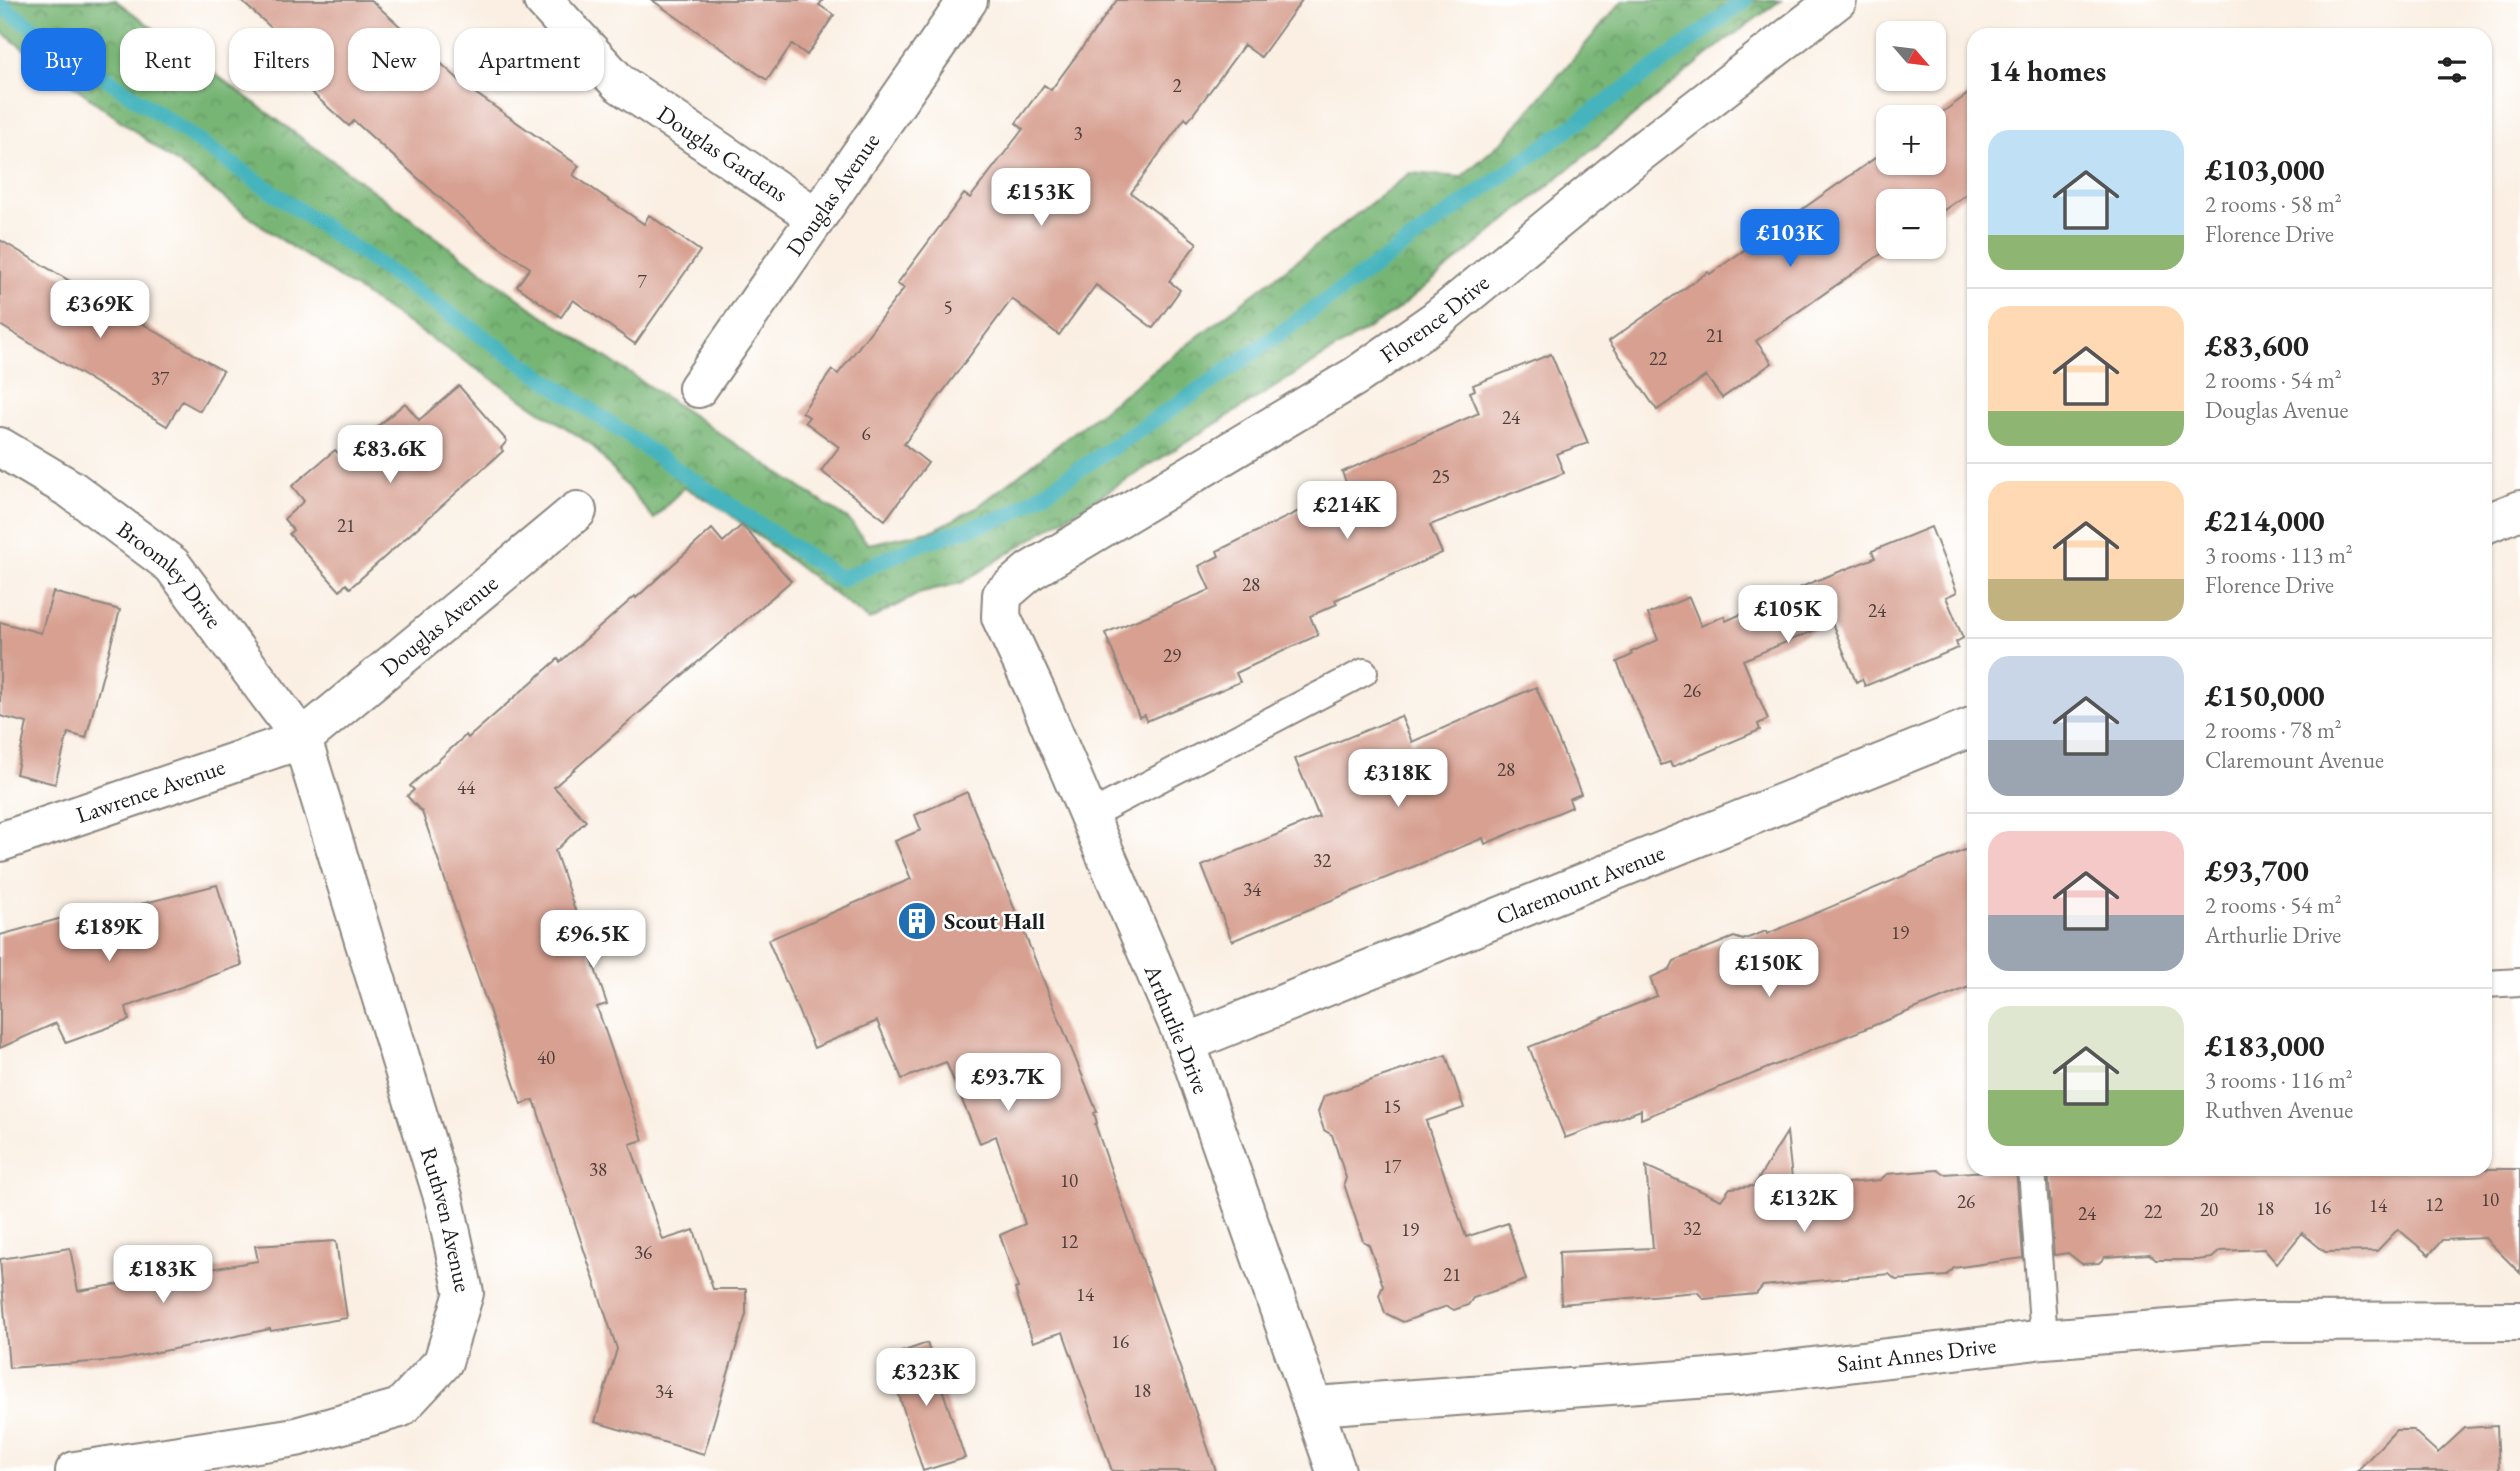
<!DOCTYPE html>
<meta charset="utf-8">
<style>
:root{--surface:#fff;--page:#f6f6f6;--text:#222;--muted:#767676;--line:#e0e0e0;--accent:#1a73e8}
body{margin:0;font-family:"EB Garamond",serif;background:var(--page);color:var(--text);height:100vh;display:flex;flex-direction:column;font-size:26px;white-space:nowrap}
*{box-sizing:border-box;margin:0}
p{font-size:23px;color:var(--muted)}
.icon{flex:none;width:38px;height:38px;fill:none;stroke:currentColor;stroke-width:2;stroke-linecap:round;stroke-linejoin:round}
.map{position:relative;flex:1;overflow:hidden}
.details{position:absolute;left:1967px;top:28px;width:525px;height:1148px;display:flex;flex-direction:column;background:var(--surface);border-radius:21px;box-shadow:0 2px 5px #0004}
.details>*{flex:none}
.guide{position:absolute;left:21px;top:28px;width:665px;height:63px;display:flex;gap:14px}
.needle{width:46px;rotate:118deg}
.fabs{position:absolute;left:1876px;top:21px;display:grid;gap:14px}
.fabs a{display:grid;place-items:center;width:70px;height:70px;border-radius:14px;background:var(--surface);box-shadow:0 2px 5px #0004;font-size:35px}
.price{position:absolute;translate:-50% -60px;padding:0 16px;border-radius:14px;background:#fff;color:#222;font-size:23px;line-height:46px;filter:drop-shadow(0 2px 4px #0008)}
.price::after{content:'';position:absolute;left:50%;top:42px;width:21px;height:16px;margin-left:-10px;background:inherit;clip-path:polygon(0 0,100% 0,50% 100%)}
.price.on{background:var(--accent);color:#fff}
ul{padding:0;list-style:none}
li{display:flex;align-items:center;gap:21px;height:175px;padding:0 21px}
li+li{border-top:2px solid var(--line)}
li span{display:grid;place-items:center;flex:none;width:196px;height:140px;border-radius:21px;color:#555}
li>.icon{margin-inline-start:auto}
span .icon{width:84px;height:84px;fill:#fffc;stroke-width:1}
li b{font-size:30px}
h2{display:flex;justify-content:space-between;align-items:center;height:84px;padding:0 21px;font-size:30px}
.pill{padding:0 24px;border-radius:21px;background:var(--surface);box-shadow:0 2px 5px #0004;font-size:24px;line-height:63px}
.pill.on{background:var(--accent);color:#fff}
.map>svg:first-child{display:block}
</style>
<div class="map">
<svg width="2520" height="1471" viewBox="0 0 2520 1471">
<defs>
<pattern id="forest-crowns" width="20" height="18" patternUnits="userSpaceOnUse" patternTransform="scale(1.75)"><rect width="20" height="18" fill="#77b575"/><path d="M2 6a3 3 0 1 1 6 0M12 15a3 3 0 1 1 6 0" fill="none" stroke="#61925f"/></pattern>
</defs>
<rect width="100%" height="100%" fill="#fff"/>
<filter id="ink" filterUnits="userSpaceOnUse"><feTurbulence type="fractalNoise" baseFrequency=".0143" numOctaves="2"/><feDisplacementMap in="SourceGraphic" scale="14" xChannelSelector="R" yChannelSelector="G"/><feConvolveMatrix kernelMatrix="1 2 1 2 8 2 1 2 1" color-interpolation-filters="sRGB"/></filter>
<filter id="wash" filterUnits="userSpaceOnUse"><feTurbulence type="fractalNoise" baseFrequency=".00686" numOctaves="4" result="noise"/><feDisplacementMap in="SourceGraphic" scale="28" xChannelSelector="R" yChannelSelector="G"/><feGaussianBlur stdDeviation="1.57" result="paint"/><feColorMatrix in="noise" values="0 0 0 0 0 0 0 0 0 0 0 0 0 0 0 0 0 1.4 0 .05"/><feComposite in="paint" operator="in"/></filter>
<g filter="url(#wash)">
<rect width="100%" height="100%" fill="#faefe2"/>
<path fill="url(#forest-crowns)" stroke="#4a6848" stroke-width="2" d="M 0,0 L 115,0 L 529,306 L 849,520 L 868,544 L 934,530 L 976,508 L 1410,173 L 1461,177 L 1505,139 L 1623,0 L 1781,0 L 1721,44 L 1393,313 L 961,583 L 922,592 L 869,620 L 724,510 L 684,487 L 654,519 L 592,445 L 274,235 L 0,31 Z"/>
<g fill="none" stroke-linecap="round" stroke-linejoin="round">
<path stroke="#44b4bd" stroke-width="16" d="M 0,5 L 685,475 L 841,579 L 920,544 L 1010,515 L 1207,385 L 1660,64 L 1745,0"/>
</g>
<g id="blocks">
<path fill="#d7a091" d="M 240,0 L 371,0 L 468,88 L 579,166 L 573,175 L 644,224 L 649,215 L 700,251 L 635,344 L 573,300 L 561,317 L 517,286 L 530,268 L 478,232 L 354,121 L 349,126 L 302,84 L 300,86 L 267,56 L 283,38 Z
M 652,0 L 823,0 L 819,5 L 834,15 L 807,55 L 792,44 L 767,80 Z
M 1117,0 L 1302,0 L 1261,57 L 1244,45 L 1188,121 L 1185,118 L 1131,193 L 1197,243 L 1169,281 L 1180,290 L 1153,328 L 1096,285 L 1059,335 L 1012,299 L 904,444 L 928,463 L 885,520 L 821,471 L 839,447 L 805,422 L 809,417 L 802,412 L 832,370 L 838,374 L 904,288 L 897,284 L 964,194 L 970,198 L 1023,129 L 1016,123 L 1044,85 L 1051,90 Z
M 1974,90 L 1974,189 L 1934,217 L 1934,201 L 1888,201 L 1888,247 L 1891,247 L 1756,341 L 1772,363 L 1722,398 L 1706,376 L 1657,410 L 1609,341 L 1708,272 L 1710,274 L 1888,149 L 1888,163 L 1934,163 L 1934,118 Z
M 0,240 L 223,371 L 200,411 L 182,401 L 167,426 L 0,325 Z
M 1551,354 L 1588,443 L 1556,454 L 1564,473 L 1430,525 L 1442,553 L 1335,600 L 1337,604 L 1310,616 L 1318,635 L 1236,673 L 1240,682 L 1147,721 L 1145,715 L 1139,717 L 1105,633 L 1210,590 L 1199,566 L 1219,556 L 1217,551 L 1348,487 L 1342,472 L 1479,413 L 1470,392 L 1475,390 L 1473,385 Z
M 459,386 L 507,441 L 501,448 L 503,451 L 350,588 L 346,584 L 340,591 L 289,534 L 293,530 L 284,519 L 304,501 L 292,486 L 335,450 L 342,457 L 405,403 L 419,420 Z
M 742,525 L 791,581 L 554,787 L 586,821 L 555,851 L 607,1004 L 597,1007 L 643,1140 L 630,1144 L 663,1240 L 694,1230 L 713,1289 L 746,1289 L 746,1314 L 704,1454 L 595,1422 L 617,1349 L 534,1100 L 521,1104 L 422,812 L 407,796 L 414,790 L 410,786 L 466,735 L 468,738 L 558,659 L 560,662 L 635,596 L 636,598 L 712,529 L 723,542 Z
M 1931,527 L 1957,592 L 1946,597 L 1963,638 L 1956,642 L 1958,648 L 1865,686 L 1862,679 L 1856,682 L 1832,623 L 1743,660 L 1768,719 L 1758,724 L 1760,730 L 1672,767 L 1670,762 L 1661,765 L 1617,662 L 1632,655 L 1631,652 L 1658,640 L 1648,614 L 1689,597 L 1701,626 L 1724,616 L 1726,621 L 1815,581 L 1875,558 L 1872,551 Z
M 53,592 L 120,610 L 86,738 L 68,733 L 55,784 L 16,774 L 27,723 L 0,716 L 0,622 L 41,633 Z
M 1536,687 L 1581,794 L 1569,799 L 1572,807 L 1485,844 L 1483,838 L 1232,941 L 1202,866 L 1319,817 L 1295,759 L 1401,716 L 1412,742 Z
M 967,792 L 1097,1112 L 1094,1113 L 1097,1123 L 1095,1124 L 1216,1471 L 1112,1471 L 1063,1332 L 1033,1342 L 1015,1289 L 1018,1288 L 1000,1235 L 1025,1224 L 996,1136 L 980,1143 L 946,1062 L 902,1079 L 877,1021 L 814,1048 L 768,940 L 911,879 L 895,841 L 921,830 L 915,815 Z
M 1974,846 L 1974,985 L 1641,1119 L 1641,1110 L 1565,1138 L 1529,1047 L 1657,996 L 1650,978 L 1670,969 L 1674,961 L 1734,937 L 1743,940 L 1766,931 L 1767,934 Z
M 217,885 L 242,965 L 126,1007 L 129,1020 L 66,1043 L 56,1023 L 0,1048 L 0,935 L 99,908 L 101,914 Z
M 1446,1055 L 1464,1108 L 1426,1121 L 1466,1237 L 1508,1223 L 1526,1280 L 1473,1298 L 1468,1305 L 1454,1310 L 1447,1306 L 1403,1322 L 1385,1313 L 1379,1295 L 1383,1286 L 1377,1268 L 1369,1245 L 1363,1241 L 1344,1184 L 1346,1178 L 1332,1135 L 1324,1130 L 1318,1112 L 1324,1096 Z
M 1787,1132 L 1793,1188 L 1880,1180 L 1887,1174 L 1938,1170 L 1944,1174 L 2016,1169 L 2023,1258 L 1954,1268 L 1946,1276 L 1896,1280 L 1889,1274 L 1763,1286 L 1756,1294 L 1704,1299 L 1697,1292 L 1561,1304 L 1559,1252 L 1653,1248 L 1646,1166 L 1721,1200 L 1730,1188 L 1754,1186 Z
M 2048,1169 L 2520,1169 L 2520,1273 L 2485,1238 L 2442,1240 L 2429,1255 L 2398,1229 L 2377,1251 L 2325,1252 L 2302,1233 L 2277,1264 L 2264,1249 L 2220,1251 L 2212,1258 L 2197,1260 L 2156,1260 L 2149,1254 L 2105,1257 L 2099,1263 L 2082,1264 L 2068,1253 L 2054,1255 Z
M 336,1241 L 347,1318 L 271,1331 L 270,1329 L 120,1360 L 9,1368 L 0,1259 L 70,1248 L 78,1291 L 258,1261 L 255,1246 Z
M 927,1343 L 965,1458 L 923,1471 L 887,1357 Z
M 2497,1426 L 2499,1471 L 2357,1471 L 2396,1430 L 2413,1430 L 2438,1453 L 2465,1428 Z"/>
</g>
</g>
<g filter="url(#ink)">
<use href="#blocks" fill-opacity="0" stroke="#8b867f" stroke-width="2"/>
<g fill="none" stroke-linecap="round" stroke-linejoin="round">
<g stroke="#8b867f" stroke-width="30">
<path id="service" d="M 1088,816 L 1364,672
M 2485,984 L 2520,982
M 2032,1169 L 2044,1339"/>
</g>
<g stroke="#8b867f" stroke-width="42">
<g id="minor">
<path id="s1" d="M 543,0 L 619,83 L 816,217"/>
<path id="s2" d="M 698,388 L 968,0"/>
<path id="s3" d="M 0,447 L 72,490 L 172,565 L 302,739 L 444,1200 L 464,1293 L 443,1362 L 400,1408 L 296,1437 L 75,1471"/>
<path d="M 2485,524 L 2520,510"/>
<path id="s4" d="M 0,842 L 302,739 L 577,511"/>
<path id="s5" d="M 1186,1043 L 1974,726"/>
<path id="s6" d="M 1315,1406 L 1739,1376 L 2044,1339 L 2257,1322 L 2520,1321"/>
<path id="s7" d="M 1336,1471 L 1186,1043 L 1036,692 L 1001,617 L 1002,595 L 1030,571 L 1356,376 L 1436,320 L 1633,158 L 1837,0"/>
</g>
</g>
<use href="#service" stroke="#fff" stroke-width="26"/>
<use href="#minor" stroke="#fff" stroke-width="38"/>
</g>
</g>
<defs>
<g id="building-disc" transform="scale(2.0125)"><circle r="9.5" fill="#1f6fb2" stroke="#fff"/><path d="M-4-6H4V6H1V3H-1V6H-4ZM-2.5-4.3h1.7v1.8h-1.7ZM.8-4.3h1.7v1.8H.8ZM-2.5-1h1.7V.8h-1.7ZM.8-1h1.7V.8H.8Z" fill="#fff"/></g>
</defs>
<g fill-rule="evenodd">
<use href="#building-disc" x="917" y="921"/>
</g>
<g text-anchor="middle" stroke-width="5" stroke-linejoin="round" paint-order="stroke">
<g font-size="19" fill="#4b3d39">
<text x="1177" y="92">2</text>
<text x="1078" y="140">3</text>
<text x="642" y="288">7</text>
<text x="948" y="314">5</text>
<text x="1715" y="342">21</text>
<text x="1658" y="365">22</text>
<text x="160" y="385">37</text>
<text x="1511" y="424">24</text>
<text x="866" y="440">6</text>
<text x="1441" y="483">25</text>
<text x="346" y="532">21</text>
<text x="1251" y="591">28</text>
<text x="1877" y="617">24</text>
<text x="1172" y="662">29</text>
<text x="1692" y="697">26</text>
<text x="1506" y="776">28</text>
<text x="466" y="794">44</text>
<text x="1322" y="867">32</text>
<text x="1252" y="896">34</text>
<text x="1900" y="939">19</text>
<text x="546" y="1064">40</text>
<text x="1392" y="1113">15</text>
<text x="1392" y="1173">17</text>
<text x="598" y="1176">38</text>
<text x="1069" y="1187">10</text>
<text x="2490" y="1206">10</text>
<text x="1966" y="1208">26</text>
<text x="2434" y="1211">12</text>
<text x="2378" y="1212">14</text>
<text x="2322" y="1214">16</text>
<text x="2265" y="1215">18</text>
<text x="2209" y="1216">20</text>
<text x="2153" y="1218">22</text>
<text x="2087" y="1220">24</text>
<text x="1692" y="1235">32</text>
<text x="1410" y="1236">19</text>
<text x="1069" y="1248">12</text>
<text x="643" y="1259">36</text>
<text x="1452" y="1281">21</text>
<text x="1085" y="1301">14</text>
<text x="1120" y="1348">16</text>
<text x="1142" y="1397">18</text>
<text x="664" y="1398">34</text>
</g>
<g font-size="23" fill="#1c1c1c" stroke="#fff">
<text dy="8" stroke="none"><textPath href="#s1" startOffset="238">Douglas Gardens</textPath></text>
<text dy="8" stroke="none"><textPath href="#s2" startOffset="236">Douglas Avenue</textPath></text>
<text dy="8" stroke="none"><textPath href="#s7" startOffset="1454">Florence Drive</textPath></text>
<text dy="8" stroke="none"><textPath href="#s3" startOffset="214">Broomley Drive</textPath></text>
<text dy="8" stroke="none"><textPath href="#s4" startOffset="497">Douglas Avenue</textPath></text>
<text dy="8" stroke="none"><textPath href="#s4" startOffset="159">Lawrence Avenue</textPath></text>
<text dy="8" stroke="none"><textPath href="#s5" startOffset="425">Claremount Avenue</textPath></text>
<text transform="translate(1177 1029) rotate(68)" y="8">Arthurlie Drive</text>
<text dy="8" stroke="none"><textPath href="#s3" startOffset="928">Ruthven Avenue</textPath></text>
<text dy="8" stroke="none"><textPath href="#s6" startOffset="604">Saint Annes Drive</textPath></text>
</g>
<g font-size="23" font-weight="bold" fill="#1c1c1c" stroke="#fff" text-anchor="start">
<text x="944" y="929">Scout Hall</text>
</g>
</g>
</svg>
<div class="fabs">
<a><svg class="needle" viewBox="-14 -14 28 28"><path d="M0-13l5 13h-10z" fill="#e53935"/><path d="M0 13l5-13h-10z" fill="#767676"/></svg></a>
<a>+</a>
<a>−</a>
</div>
<b class="price" style="left:1041px;top:228px">£153K</b>
<b class="price on" style="left:1790px;top:269px">£103K</b>
<b class="price" style="left:100px;top:340px">£369K</b>
<b class="price" style="left:390px;top:485px">£83.6K</b>
<b class="price" style="left:1347px;top:541px">£214K</b>
<b class="price" style="left:1788px;top:645px">£105K</b>
<b class="price" style="left:1398px;top:809px">£318K</b>
<b class="price" style="left:109px;top:963px">£189K</b>
<b class="price" style="left:593px;top:970px">£96.5K</b>
<b class="price" style="left:1769px;top:999px">£150K</b>
<b class="price" style="left:1008px;top:1113px">£93.7K</b>
<b class="price" style="left:1804px;top:1234px">£132K</b>
<b class="price" style="left:163px;top:1305px">£183K</b>
<b class="price" style="left:926px;top:1408px">£323K</b>
<div class="guide">
<a class="pill on">Buy</a>
<a class="pill">Rent</a>
<a class="pill">Filters</a>
<a class="pill">New</a>
<a class="pill">Apartment</a>
</div>
<section class="details">
<h2>14 homes<svg class="icon" aria-label="filters" viewBox="0 0 24 24"><path d="M4 7h16M4 17h16"/><circle cx="9" cy="7" r="2"/><circle cx="15" cy="17" r="2"/></svg></h2>
<ul>
<li><span style="background:linear-gradient(#bfe0f5 75%,#8fb573 0)"><svg class="icon" aria-label="home" viewBox="0 0 24 24"><path d="M3 11l9-7 9 7M6 9v11h12V9"/></svg></span><div><b>£103,000</b><p>2 rooms · 58 m²</p><p>Florence Drive</p></div></li>
<li><span style="background:linear-gradient(#ffd9b3 75%,#8fb573 0)"><svg class="icon" aria-label="home" viewBox="0 0 24 24"><path d="M3 11l9-7 9 7M6 9v11h12V9"/></svg></span><div><b>£83,600</b><p>2 rooms · 54 m²</p><p>Douglas Avenue</p></div></li>
<li><span style="background:linear-gradient(#ffd9b3 70%,#c2b280 0)"><svg class="icon" aria-label="home" viewBox="0 0 24 24"><path d="M3 11l9-7 9 7M6 9v11h12V9"/></svg></span><div><b>£214,000</b><p>3 rooms · 113 m²</p><p>Florence Drive</p></div></li>
<li><span style="background:linear-gradient(#c9d6e8 60%,#9aa5b1 0)"><svg class="icon" aria-label="home" viewBox="0 0 24 24"><path d="M3 11l9-7 9 7M6 9v11h12V9"/></svg></span><div><b>£150,000</b><p>2 rooms · 78 m²</p><p>Claremount Avenue</p></div></li>
<li><span style="background:linear-gradient(#f6c9c9 60%,#9aa5b1 0)"><svg class="icon" aria-label="home" viewBox="0 0 24 24"><path d="M3 11l9-7 9 7M6 9v11h12V9"/></svg></span><div><b>£93,700</b><p>2 rooms · 54 m²</p><p>Arthurlie Drive</p></div></li>
<li><span style="background:linear-gradient(#dfe7d0 60%,#8fb573 0)"><svg class="icon" aria-label="home" viewBox="0 0 24 24"><path d="M3 11l9-7 9 7M6 9v11h12V9"/></svg></span><div><b>£183,000</b><p>3 rooms · 116 m²</p><p>Ruthven Avenue</p></div></li>
</ul>
</section>
</div>
